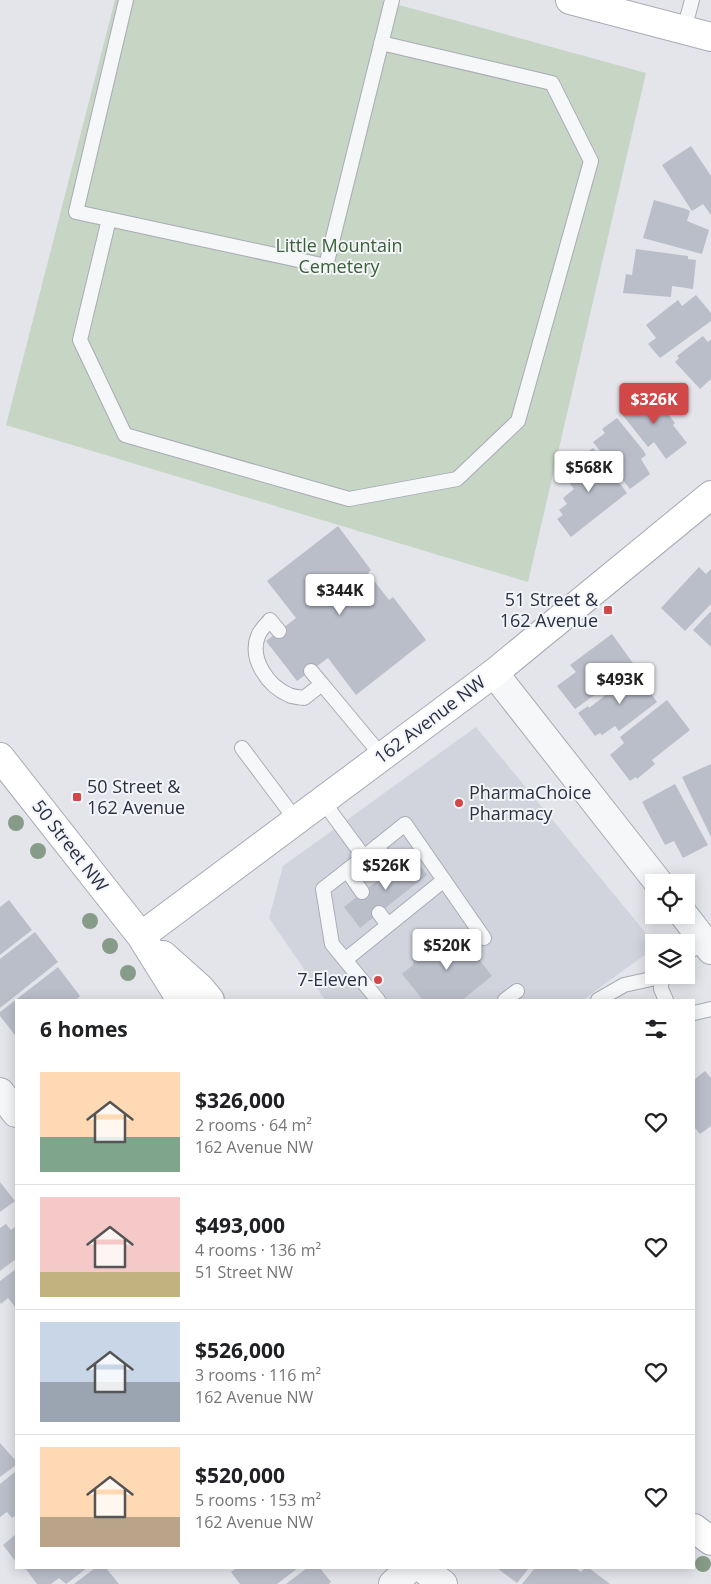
<!DOCTYPE html>
<meta charset="utf-8">
<style>
:root{--surface:#fff;--page:#f6f6f6;--text:#202124;--muted:#757577;--line:#e0e0e0;--accent:#d14849}
body{margin:0;font-family:"Open Sans",sans-serif;background:var(--page);color:var(--text);height:100vh;display:flex;flex-direction:column;font-size:19px;white-space:nowrap}
*{box-sizing:border-box;margin:0}
p{font-size:16px;color:var(--muted)}
.icon{flex:none;width:28px;height:28px;fill:none;stroke:currentColor;stroke-width:2;stroke-linecap:round;stroke-linejoin:round}
.map{position:relative;flex:1;overflow:hidden}
.details{position:absolute;left:15px;top:999px;width:680px;height:570px;display:flex;flex-direction:column;background:var(--surface);border-radius:0px;box-shadow:0 2px 12px #0003}
.details>*{flex:none}
.fabs{position:absolute;left:645px;top:874px;display:grid;gap:10px}
.fabs a{display:grid;place-items:center;width:50px;height:50px;border-radius:0px;background:var(--surface);box-shadow:0 2px 12px #0003;font-size:25px}
.price{position:absolute;translate:-50% -42px;padding:0 11px;border-radius:5px;background:#fff;color:#222;font-size:16px;line-height:32px;filter:drop-shadow(0 1px 2px #0008)}
.price::after{content:'';position:absolute;left:50%;top:30px;width:15px;height:11px;margin-left:-8px;background:inherit;clip-path:polygon(0 0,100% 0,50% 100%)}
.price.current{background:var(--accent);color:#fff}
ul{padding:0;list-style:none}
li{display:flex;align-items:center;gap:15px;height:125px;padding:0 25px}
li+li{border-top:1px solid var(--line)}
li span{display:grid;place-items:center;flex:none;width:140px;height:100px;border-radius:0px;color:#555}
li>.icon{margin-inline-start:auto}
span .icon{width:60px;height:60px;fill:#fffc;stroke-width:1}
li b{font-size:21px}
h2{display:flex;justify-content:space-between;align-items:center;height:60px;padding:0 25px;font-size:21px}
.map>svg:first-child{display:block}
</style>
<div class="map">
<svg width="711" height="1584" viewBox="0 0 711 1584">
<rect width="100%" height="100%" fill="#e3e5eb"/>
<path fill="#d1d4dd" d="M 476,727 L 654,943 L 654,948 L 583,1000 L 325,1000 L 269,918 L 283,866 Z"/>
<path fill="#c6d5c4" d="M 115,0 L 381,0 L 646,73 L 528,582 L 6,425 Z"/>
<path fill="#babec9" d="M 691,146 L 711,176 L 711,215 L 703,204 L 692,211 L 662,165 Z
M 654,200 L 686,209 L 690,211 L 687,221 L 709,230 L 702,254 L 643,238 Z
M 636,249 L 688,256 L 688,259 L 696,260 L 693,289 L 672,286 L 671,297 L 623,293 L 626,274 L 632,275 Z
M 696,295 L 711,313 L 711,321 L 660,358 L 648,344 L 656,338 L 646,325 L 678,300 L 682,306 Z
M 703,336 L 708,342 L 711,339 L 711,379 L 700,389 L 675,362 L 679,358 L 677,356 Z
M 650,391 L 675,423 L 673,425 L 687,443 L 666,459 L 654,442 L 648,447 L 621,413 Z
M 617,418 L 643,450 L 646,455 L 641,459 L 650,474 L 630,489 L 593,442 L 605,433 L 602,429 Z
M 593,448 L 627,493 L 571,537 L 557,519 L 563,515 L 559,510 L 567,504 L 563,498 L 574,489 L 570,484 L 572,473 L 579,466 L 575,461 Z
M 338,526 L 371,570 L 368,573 L 389,600 L 393,597 L 426,640 L 356,695 L 328,658 L 297,681 L 266,641 L 296,618 L 267,581 Z
M 699,567 L 706,574 L 711,569 L 711,604 L 685,631 L 661,608 Z
M 711,611 L 711,647 L 693,630 Z
M 612,634 L 635,666 L 575,709 L 557,686 L 576,672 L 570,665 Z
M 640,668 L 655,688 L 650,692 L 657,702 L 619,731 L 615,726 L 602,735 L 600,733 L 595,736 L 578,713 L 588,706 L 589,708 Z
M 667,700 L 690,730 L 652,760 L 655,764 L 637,779 L 636,777 L 630,781 L 610,755 L 624,743 L 620,737 Z
M 711,764 L 711,837 L 682,777 Z
M 675,784 L 708,845 L 683,858 L 674,841 L 665,845 L 642,802 Z
M 411,854 L 427,875 L 360,928 L 344,907 Z
M 9,900 L 32,930 L 0,955 L 0,907 Z
M 457,931 L 492,976 L 462,1000 L 423,1000 L 402,974 L 413,965 L 414,960 L 442,938 L 448,938 Z
M 35,932 L 58,962 L 0,1008 L 0,959 Z
M 58,967 L 80,996 L 76,1000 L 16,1000 L 15,1035 L 0,1016 L 0,1012 Z
M 705,1071 L 711,1078 L 711,1126 L 700,1134 L 694,1127 L 694,1080 Z
M 0,1182 L 15,1201 L 0,1212 Z
M 6,1224 L 11,1230 L 16,1226 L 16,1259 L 0,1271 L 0,1228 Z
M 16,1269 L 16,1308 L 8,1298 L 1,1304 L 0,1302 L 0,1281 Z
M 0,1443 L 16,1461 L 16,1465 L 0,1477 Z
M 16,1471 L 16,1515 L 12,1518 L 7,1512 L 0,1517 L 0,1484 Z
M 16,1534 L 16,1562 L 3,1545 Z
M 25,1568 L 87,1568 L 66,1584 L 59,1578 L 51,1584 L 37,1584 Z
M 95,1568 L 106,1568 L 119,1584 L 74,1584 Z
M 237,1568 L 298,1568 L 277,1584 L 240,1584 L 231,1572 Z
M 307,1568 L 320,1568 L 331,1582 L 329,1584 L 286,1584 Z
M 497,1568 L 529,1568 L 517,1583 Z
M 535,1568 L 575,1568 L 581,1572 L 585,1568 L 589,1568 L 610,1584 L 522,1584 Z"/>
<g fill="none" stroke-linecap="round" stroke-linejoin="round">
<g stroke="#a8abb6" stroke-width="16">
<path id="lane" d="M 126,0 L 76,212 L 326,266 L 392,0
M 684,30 L 692,0
M 109,219 L 80,340 L 125,435 L 349,499 L 457,479 L 518,421 L 591,161 L 552,83 L 381,43
M 279,631 L 270,620 C 266,625 260,630 258,636 C 249,659 268,686 289,695 C 293,697 299,697 304,698 L 322,684 L 382,756
M 311,671 L 322,684
M 242,748 L 296,820
M 322,800 L 364,857 L 323,889 L 332,944 L 378,1000
M 377,846 L 392,869
M 364,857 L 405,824 L 484,938
M 347,870 L 362,892
M 379,913 L 388,925
M 686,954 L 704,941
M 345,960 L 444,880
M 662,975 L 661,989 L 666,1000
M 505,1000 L 517,991
M 598,1000 L 624,985 L 660,977
M 694,1013 L 711,1009"/>
</g>
<g stroke="#a8abb6" stroke-width="30">
<path id="street" d="M 494,673 L 658,882
M 684,915 L 711,950
M 0,1092 L 16,1113
M 422,1568 L 443,1584
M 393,1584 L 410,1568"/>
</g>
<g stroke="#a8abb6" stroke-width="30">
<path id="secondary" d="M 570,0 L 711,37
M 0,757 L 141,936 L 181,1000
M 141,936 L 494,673 L 711,495
M 163,955 L 201,989 L 210,1000
M 694,1528 L 711,1541"/>
</g>
<use href="#lane" stroke="#f6f7f9" stroke-width="14"/>
<use href="#street" stroke="#f6f7f9" stroke-width="28"/>
<use href="#secondary" stroke="#fff" stroke-width="28"/>
</g>
<g fill="#869c88">
<circle cx="16" cy="823" r="8"/>
<circle cx="38" cy="851" r="8"/>
<circle cx="90" cy="921" r="8"/>
<circle cx="110" cy="946" r="8"/>
<circle cx="128" cy="973" r="8"/>
<circle cx="703" cy="1564" r="8"/>
</g>
<g fill="#d14849" stroke="#f3f5f9" stroke-width="2">
<rect x="603" y="605" width="10" height="10" rx="2.5"/>
<rect x="72" y="792" width="10" height="10" rx="2.5"/>
<circle cx="459" cy="803" r="5"/>
<circle cx="378" cy="980" r="5"/>
</g>
<g text-anchor="middle" stroke-width="4" stroke-linejoin="round" paint-order="stroke">
<g font-size="18" fill="#3a6037" stroke="#f3f5f9">
<text x="339" y="252">Little Mountain<tspan x="339" dy="21">Cemetery</tspan></text>
</g>
<g font-size="18" fill="#2a3044" stroke="#f3f5f9" text-anchor="end">
<text x="598" y="606">51 Street &amp;<tspan x="598" dy="21">162 Avenue</tspan></text>
<text x="87" y="793" text-anchor="start">50 Street &amp;<tspan x="87" dy="21">162 Avenue</tspan></text>
<text x="469" y="799" text-anchor="start">PharmaChoice<tspan x="469" dy="21">Pharmacy</tspan></text>
<text x="368" y="986">7-Eleven</text>
</g>
<g font-size="18" fill="#2a3044" stroke="#f3f5f9">
<text transform="translate(430 720) rotate(-37)" y="6">162 Avenue NW</text>
<text transform="translate(70 846) rotate(52)" y="6">50 Street NW</text>
</g>
</g>
</svg>
<div class="fabs">
<a><svg class="icon" aria-label="locate" viewBox="0 0 24 24"><circle cx="12" cy="12" r="6"/><path d="M12 2v4M12 18v4M2 12h4M18 12h4"/></svg></a>
<a><svg class="icon" aria-label="layers" viewBox="0 0 24 24"><path d="M12 4l9 5-9 5-9-5zM3 14l9 5 9-5"/></svg></a>
</div>
<b class="price current" style="left:654px;top:425px">$326K</b>
<b class="price" style="left:589px;top:493px">$568K</b>
<b class="price" style="left:340px;top:616px">$344K</b>
<b class="price" style="left:620px;top:705px">$493K</b>
<b class="price" style="left:386px;top:891px">$526K</b>
<b class="price" style="left:447px;top:971px">$520K</b>
<section class="details">
<h2>6 homes<svg class="icon" aria-label="filters" viewBox="0 0 24 24"><path d="M4 7h16M4 17h16"/><circle cx="9" cy="7" r="2"/><circle cx="15" cy="17" r="2"/></svg></h2>
<ul>
<li><span style="background:linear-gradient(#ffd9b3 65%,#7fa58c 0)"><svg class="icon" aria-label="home" viewBox="0 0 24 24"><path d="M3 11l9-7 9 7M6 9v11h12V9"/></svg></span><div><b>$326,000</b><p>2 rooms · 64 m²</p><p>162 Avenue NW</p></div><svg class="icon" aria-label="heart" viewBox="0 0 24 24"><path d="M12 20l-8-8c-3-5 5-10 8-4 3-6 11-1 8 4z"/></svg></li>
<li><span style="background:linear-gradient(#f6c9c9 75%,#c2b280 0)"><svg class="icon" aria-label="home" viewBox="0 0 24 24"><path d="M3 11l9-7 9 7M6 9v11h12V9"/></svg></span><div><b>$493,000</b><p>4 rooms · 136 m²</p><p>51 Street NW</p></div><svg class="icon" aria-label="heart" viewBox="0 0 24 24"><path d="M12 20l-8-8c-3-5 5-10 8-4 3-6 11-1 8 4z"/></svg></li>
<li><span style="background:linear-gradient(#c9d6e8 60%,#9aa5b1 0)"><svg class="icon" aria-label="home" viewBox="0 0 24 24"><path d="M3 11l9-7 9 7M6 9v11h12V9"/></svg></span><div><b>$526,000</b><p>3 rooms · 116 m²</p><p>162 Avenue NW</p></div><svg class="icon" aria-label="heart" viewBox="0 0 24 24"><path d="M12 20l-8-8c-3-5 5-10 8-4 3-6 11-1 8 4z"/></svg></li>
<li><span style="background:linear-gradient(#ffd9b3 70%,#b9a48a 0)"><svg class="icon" aria-label="home" viewBox="0 0 24 24"><path d="M3 11l9-7 9 7M6 9v11h12V9"/></svg></span><div><b>$520,000</b><p>5 rooms · 153 m²</p><p>162 Avenue NW</p></div><svg class="icon" aria-label="heart" viewBox="0 0 24 24"><path d="M12 20l-8-8c-3-5 5-10 8-4 3-6 11-1 8 4z"/></svg></li>
</ul>
</section>
</div>
